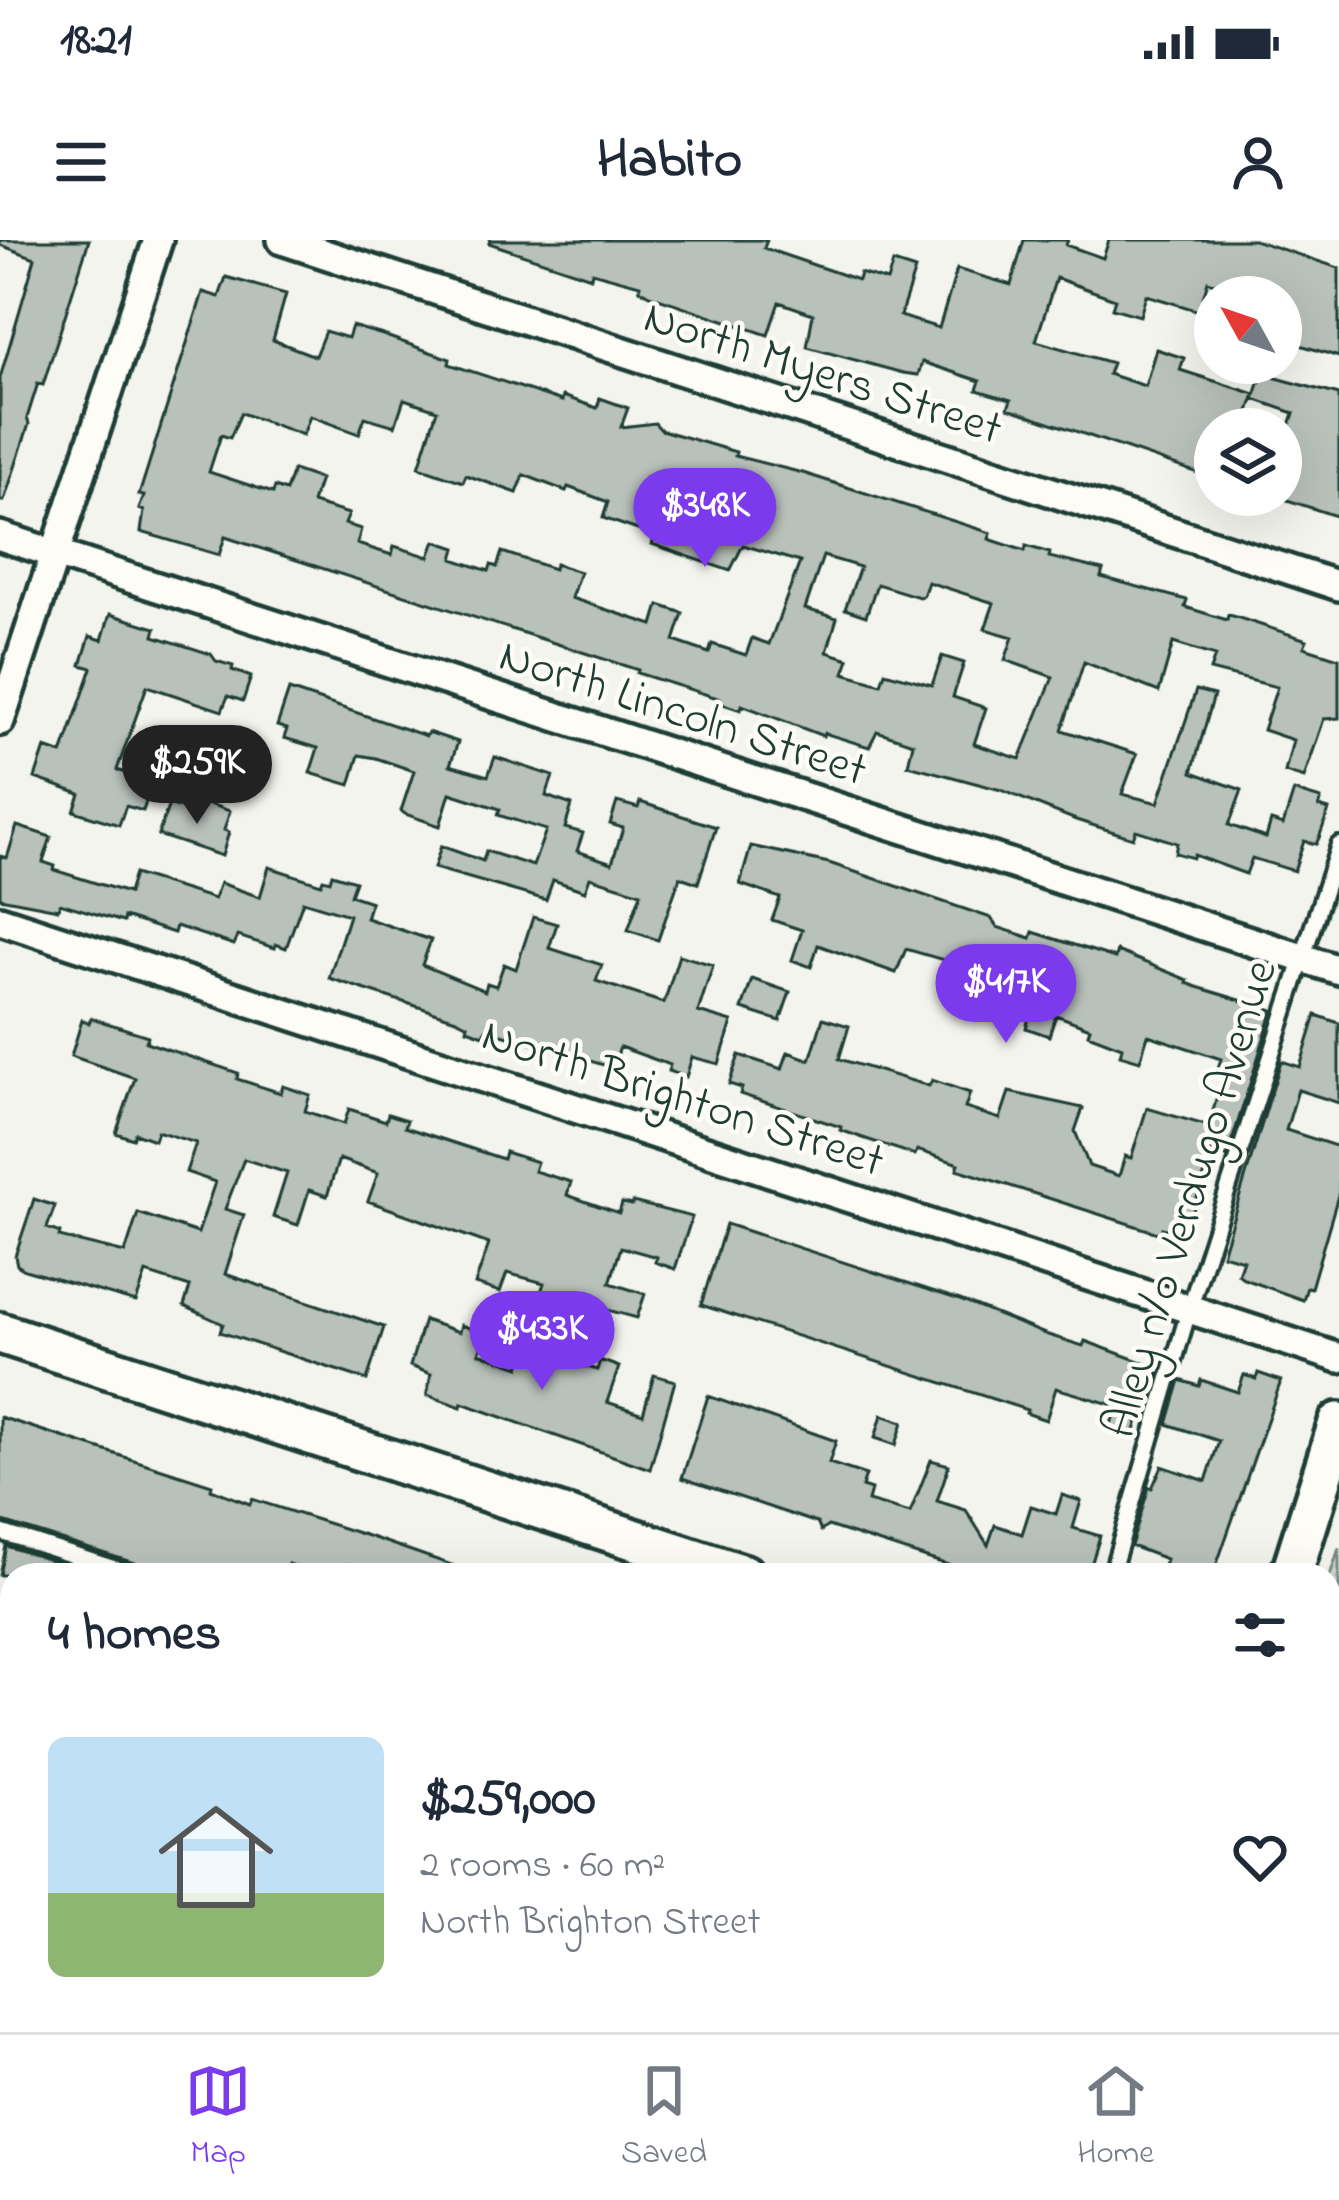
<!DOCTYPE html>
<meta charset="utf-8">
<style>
:root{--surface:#fff;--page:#f2f2f3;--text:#1f2937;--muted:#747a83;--line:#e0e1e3;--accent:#7c3aed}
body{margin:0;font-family:"Indie Flower",sans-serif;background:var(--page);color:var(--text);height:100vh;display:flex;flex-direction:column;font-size:45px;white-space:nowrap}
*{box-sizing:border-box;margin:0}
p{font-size:39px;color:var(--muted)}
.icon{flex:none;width:66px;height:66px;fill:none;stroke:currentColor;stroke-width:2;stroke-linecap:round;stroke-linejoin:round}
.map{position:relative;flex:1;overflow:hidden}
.sheet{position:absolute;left:0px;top:1323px;width:1341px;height:471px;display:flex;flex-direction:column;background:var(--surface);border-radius:36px 36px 0 0;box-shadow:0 12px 48px #0002}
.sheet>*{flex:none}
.needle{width:78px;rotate:310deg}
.buttons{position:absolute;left:1194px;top:36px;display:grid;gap:24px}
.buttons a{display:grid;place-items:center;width:108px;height:108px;border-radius:50%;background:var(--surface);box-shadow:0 12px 48px #0002;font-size:60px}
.price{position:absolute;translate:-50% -102px;padding:0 27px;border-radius:42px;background:var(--accent);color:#fff;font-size:39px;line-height:78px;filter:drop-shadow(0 3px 6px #0008)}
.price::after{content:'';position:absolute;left:50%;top:72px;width:36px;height:27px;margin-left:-18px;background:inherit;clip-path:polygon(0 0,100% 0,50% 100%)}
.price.selected{background:#222;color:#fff}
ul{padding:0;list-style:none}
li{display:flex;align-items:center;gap:36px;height:300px;padding:0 48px}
li span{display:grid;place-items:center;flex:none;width:336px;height:240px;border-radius:18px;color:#555}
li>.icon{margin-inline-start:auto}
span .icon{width:144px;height:144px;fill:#fffc;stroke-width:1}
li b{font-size:51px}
h2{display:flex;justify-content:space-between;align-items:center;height:144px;padding:0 48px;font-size:51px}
.status{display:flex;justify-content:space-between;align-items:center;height:84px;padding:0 60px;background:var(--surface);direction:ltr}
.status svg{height:33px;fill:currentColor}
header{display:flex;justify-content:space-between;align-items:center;height:156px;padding:0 48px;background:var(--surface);font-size:54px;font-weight:700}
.menu{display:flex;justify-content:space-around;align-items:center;height:168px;border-top:3px solid var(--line);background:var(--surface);font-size:33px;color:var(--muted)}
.menu a{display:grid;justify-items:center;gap:6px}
.menu .selected{color:var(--accent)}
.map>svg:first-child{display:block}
</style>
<div class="status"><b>18:21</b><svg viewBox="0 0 49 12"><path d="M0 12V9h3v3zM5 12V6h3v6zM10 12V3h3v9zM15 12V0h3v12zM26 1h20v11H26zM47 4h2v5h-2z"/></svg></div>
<header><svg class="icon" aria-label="menu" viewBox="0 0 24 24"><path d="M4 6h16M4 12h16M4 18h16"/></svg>Habito<svg class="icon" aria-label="person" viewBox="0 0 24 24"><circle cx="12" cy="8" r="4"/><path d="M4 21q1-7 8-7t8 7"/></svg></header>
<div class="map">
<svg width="1339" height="1792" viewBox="0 0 1339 1792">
<defs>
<pattern id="park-dots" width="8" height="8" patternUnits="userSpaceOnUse" patternTransform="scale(3)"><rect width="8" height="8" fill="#d1d6d1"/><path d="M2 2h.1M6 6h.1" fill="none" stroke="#b3b9b4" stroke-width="1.8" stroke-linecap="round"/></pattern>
</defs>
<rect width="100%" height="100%" fill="#f4f4ef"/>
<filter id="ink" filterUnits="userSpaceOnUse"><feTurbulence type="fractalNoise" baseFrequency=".00833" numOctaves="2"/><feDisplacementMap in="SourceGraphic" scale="24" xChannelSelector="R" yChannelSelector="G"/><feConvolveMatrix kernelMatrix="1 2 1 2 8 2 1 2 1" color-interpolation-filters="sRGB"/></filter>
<g filter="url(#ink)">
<path fill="url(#park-dots)" stroke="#788a82" stroke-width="3" d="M 1339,1308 L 1339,1491 L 1329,1488 L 1329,1339 Z"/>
<path fill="#b9c1bb" stroke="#1f3d34" stroke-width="3" fill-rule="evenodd" d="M 0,0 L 89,0 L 43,145 L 38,143 L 27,178 L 29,184 L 4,261 L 0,261 L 0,138 L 35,18 L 0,5 Z
M 490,0 L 767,0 L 764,8 L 858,40 L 860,33 L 887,41 L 893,23 L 915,30 L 900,76 L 939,88 L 957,29 L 1011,45 L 1024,0 L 1068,0 L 1066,5 L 1103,18 L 1109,0 L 1254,0 L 1339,28 L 1339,117 L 1284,100 L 1295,66 L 1281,62 L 1281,57 L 1239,45 L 1238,50 L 1208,41 L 1199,71 L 1146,55 L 1140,76 L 1112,68 L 1115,59 L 1056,38 L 1036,101 L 1112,123 L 1108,134 L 1145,146 L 1156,109 L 1184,118 L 1180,130 L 1255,154 L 1243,189 L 1215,189 L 1215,239 L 1008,168 L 1011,160 L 977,150 L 980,141 L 922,122 L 918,135 L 903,133 L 807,107 L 813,74 L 779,62 L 768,95 L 649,55 L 639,49 L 640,45 L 592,32 L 591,37 L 489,3 Z
M 226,37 L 286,54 L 273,100 L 315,116 L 325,91 L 348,98 L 352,86 L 383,95 L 450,119 L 449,124 L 562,161 L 563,156 L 597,168 L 600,158 L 628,168 L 621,187 L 655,183 L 661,190 L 736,212 L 735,216 L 803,233 L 991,293 L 989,299 L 1025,311 L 1026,306 L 1050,313 L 1049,317 L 1103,330 L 1101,337 L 1187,360 L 1185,367 L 1227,380 L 1228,375 L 1233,376 L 1307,400 L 1304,407 L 1339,418 L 1339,478 L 1324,479 L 1304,538 L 1285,532 L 1293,500 L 1263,490 L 1277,447 L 1210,430 L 1215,416 L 1173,403 L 1159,452 L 1084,422 L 1062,490 L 1137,514 L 1122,554 L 1158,563 L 1196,450 L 1214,455 L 1192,532 L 1242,550 L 1229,585 L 1266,598 L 1271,581 L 1283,585 L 1294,551 L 1321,559 L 1319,567 L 1329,570 L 1319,598 L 1316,604 L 1304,601 L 1294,631 L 1252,618 L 1246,634 L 1194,615 L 1193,618 L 1175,613 L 1177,603 L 1136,590 L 1133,598 L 1076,580 L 1001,550 L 908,525 L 913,503 L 877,491 L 869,507 L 824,493 L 823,496 L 742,465 L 741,470 L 720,463 L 721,459 L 637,433 L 638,430 L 225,297 L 219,315 L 141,292 L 144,271 L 139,269 L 144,256 L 139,255 L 203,52 L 219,57 ZM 404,159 L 437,170 L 419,227 L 463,242 L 466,235 L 517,253 L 524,235 L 566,251 L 568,247 L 608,262 L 603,278 L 655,296 L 652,304 L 730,331 L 743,305 L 800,322 L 769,404 L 752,398 L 746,415 L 712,404 L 709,413 L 674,401 L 683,373 L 659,365 L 653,385 L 571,358 L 580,332 L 555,324 L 554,329 L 502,312 L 497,327 L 491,325 L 489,331 L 453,319 L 456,308 L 435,301 L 429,317 L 394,306 L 392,315 L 357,304 L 361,289 L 345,284 L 349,274 L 312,263 L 320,239 L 293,230 L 286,251 L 275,247 L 273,253 L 209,232 L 221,195 L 230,198 L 241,173 L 303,195 L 310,176 L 359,194 L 365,177 L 395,186 ZM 823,316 L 860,327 L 845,369 L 866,376 L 877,344 L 919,357 L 923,356 L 928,342 L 994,363 L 985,389 L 1013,397 L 1005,420 L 1053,437 L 1020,519 L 974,504 L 986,468 L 953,457 L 964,423 L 942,416 L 932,445 L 885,432 L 881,444 L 844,433 L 849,419 L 827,412 L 837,378 L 805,369 Z
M 1262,134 L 1339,155 L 1339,266 L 1336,276 L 1281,258 L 1281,213 L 1294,173 L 1254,159 Z
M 110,374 L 156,388 L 154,396 L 211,414 L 216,421 L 233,426 L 232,430 L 251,437 L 243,461 L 228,456 L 222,471 L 147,446 L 117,530 L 153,542 L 143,571 L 126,566 L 119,585 L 74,571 L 80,554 L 35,538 L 45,508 L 62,514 L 92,428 L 81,425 L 90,396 L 102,400 Z
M 289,450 L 426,496 L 428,492 L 458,502 L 450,525 L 488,536 L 495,517 L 553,536 L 546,556 L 572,565 L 565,588 L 583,593 L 577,611 L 612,623 L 623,588 L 610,584 L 617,562 L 638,568 L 640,562 L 716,587 L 698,643 L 680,637 L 658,700 L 628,690 L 641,653 L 590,637 L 585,651 L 553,640 L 546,660 L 434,628 L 441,606 L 483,621 L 486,611 L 533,626 L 546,590 L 498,575 L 500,569 L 450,553 L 440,586 L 405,574 L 401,571 L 414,531 L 376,518 L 359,515 L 350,545 L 310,533 L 318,508 L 284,498 L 287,489 L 277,486 Z
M 197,560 L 230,571 L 224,590 L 229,592 L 222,616 L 158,595 L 169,564 L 194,572 Z
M 17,586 L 51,597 L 43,622 L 55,626 L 54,630 L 128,653 L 134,634 L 214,659 L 220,643 L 260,657 L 269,627 L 321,644 L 323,639 L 330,641 L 332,634 L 355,641 L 350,655 L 371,662 L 366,678 L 431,700 L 422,725 L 485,751 L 487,743 L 496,746 L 504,724 L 516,729 L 533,677 L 557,684 L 549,708 L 602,725 L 596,741 L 664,763 L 679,715 L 713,725 L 698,772 L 732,782 L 719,824 L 692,817 L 686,837 L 668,831 L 670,825 L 620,807 L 613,828 L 486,789 L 484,795 L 467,789 L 468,785 L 456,779 L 329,738 L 349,675 L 303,661 L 286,708 L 276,704 L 275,708 L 238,696 L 234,705 L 176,686 L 174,693 L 124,677 L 123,682 L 60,663 L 58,669 L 0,658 L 0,616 L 7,618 Z
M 751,606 L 829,623 L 991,678 L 997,687 L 1031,698 L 1033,692 L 1115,718 L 1117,711 L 1188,740 L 1187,743 L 1197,747 L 1273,770 L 1227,917 L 1212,912 L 1185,995 L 1162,988 L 1161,994 L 957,929 L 959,924 L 917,910 L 915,915 L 866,899 L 840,890 L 841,887 L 740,854 L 742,848 L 729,844 L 739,815 L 782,829 L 788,812 L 810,820 L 823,778 L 849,786 L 839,819 L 929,846 L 932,840 L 970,853 L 965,868 L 1000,879 L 1009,852 L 1083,868 L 1075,891 L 1089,926 L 1119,936 L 1125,916 L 1131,918 L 1147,868 L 1208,886 L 1226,830 L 1218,828 L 1221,819 L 1148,795 L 1140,821 L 1120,815 L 1122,807 L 1088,794 L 1090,788 L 1056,775 L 1049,796 L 1026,788 L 1037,752 L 1000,740 L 996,757 L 957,744 L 961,725 L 906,709 L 896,733 L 818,705 L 811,727 L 792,720 L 802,690 L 772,680 L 780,658 L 740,644 Z
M 752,739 L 790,752 L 780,781 L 742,769 Z
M 1316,775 L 1339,783 L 1339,863 L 1298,850 L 1286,890 L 1339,907 L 1339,952 L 1311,1048 L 1307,1047 L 1303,1060 L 1244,1039 L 1238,1034 L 1243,1020 L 1222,1014 L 1281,821 L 1300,827 Z
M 91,778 L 148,796 L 146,802 L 238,833 L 237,839 L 281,853 L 283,846 L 310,855 L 305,871 L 344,884 L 349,869 L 386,881 L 388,874 L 407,880 L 405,887 L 503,919 L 505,912 L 537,922 L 534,931 L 571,942 L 567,955 L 619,973 L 622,963 L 632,965 L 633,962 L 692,977 L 675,1029 L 655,1022 L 657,1017 L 621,1007 L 610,1043 L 645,1054 L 637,1078 L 541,1052 L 544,1043 L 507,1033 L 500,1052 L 475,1044 L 489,1004 L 368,961 L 378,933 L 339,919 L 327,956 L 309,950 L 298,985 L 273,977 L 287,933 L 244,919 L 225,969 L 244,975 L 225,1034 L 384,1087 L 367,1140 L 220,1092 L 223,1084 L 184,1066 L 190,1047 L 146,1033 L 136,1062 L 25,1030 L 17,1025 L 15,1016 L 34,959 L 55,966 L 47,988 L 60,993 L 59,997 L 125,1013 L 138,973 L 198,993 L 215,942 L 186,932 L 196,903 L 157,891 L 154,900 L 135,893 L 133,899 L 116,893 L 135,838 L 71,816 L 82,780 L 89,783 Z
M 726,984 L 960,1060 L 1045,1094 L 1083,1106 L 1085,1101 L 1155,1127 L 1154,1131 L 1159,1133 L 1146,1177 L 1140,1175 L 1133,1197 L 1109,1190 L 1117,1166 L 1056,1148 L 1046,1180 L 1026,1173 L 1027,1170 L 701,1065 Z
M 424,1080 L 459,1092 L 461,1085 L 486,1094 L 479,1113 L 520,1127 L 529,1098 L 549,1104 L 548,1115 L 597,1130 L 600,1120 L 619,1127 L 607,1162 L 643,1174 L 654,1135 L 675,1141 L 650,1229 L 462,1163 L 461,1167 L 427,1155 L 431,1134 L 410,1126 Z
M 1258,1133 L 1281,1141 L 1213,1335 L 1161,1335 L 1166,1319 L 1131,1306 L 1149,1247 L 1152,1248 L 1162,1226 L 1206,1241 L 1219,1201 L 1167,1184 L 1180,1140 L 1199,1146 L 1201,1140 L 1238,1152 L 1244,1135 L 1256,1139 Z
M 708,1156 L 836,1201 L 829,1223 L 866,1235 L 862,1247 L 871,1250 L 868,1261 L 910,1273 L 931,1220 L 949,1225 L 937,1261 L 966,1270 L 988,1305 L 995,1285 L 1022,1294 L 1031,1266 L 1056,1274 L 1062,1255 L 1081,1261 L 1073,1288 L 1100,1296 L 1088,1335 L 979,1335 L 828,1286 L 821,1291 L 817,1283 L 682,1238 Z
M 882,1175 L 903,1182 L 896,1205 L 875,1198 Z
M 0,1177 L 212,1245 L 211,1249 L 250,1264 L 252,1259 L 371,1297 L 469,1331 L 469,1335 L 380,1335 L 347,1324 L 343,1335 L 318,1335 L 288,1324 L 284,1335 L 146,1335 L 138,1324 L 0,1281 Z
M 6,1306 L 98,1335 L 0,1335 Z"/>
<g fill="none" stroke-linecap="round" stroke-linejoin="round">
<g stroke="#1f3d34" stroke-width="22">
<path id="service" d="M 0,1292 L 135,1335
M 1111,1335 L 1190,1067 L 1339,605
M 958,1792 L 961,1782"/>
</g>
<g stroke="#1f3d34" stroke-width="36">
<path id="minor" d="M 282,0 L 1339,346
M 0,296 L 1339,730
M 0,481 L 158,0
M 0,680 L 1339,1118
M 0,1490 L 12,1494
M 899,1782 L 930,1792"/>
</g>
<g stroke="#1f3d34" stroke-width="48">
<path id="secondary" d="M 0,1093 L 744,1335
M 1291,1335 L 1339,1183
M 1329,1528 L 1339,1532
M 1140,1792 L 1143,1782"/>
</g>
<path stroke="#1f3d34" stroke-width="4.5" stroke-dasharray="9 9" stroke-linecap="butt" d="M 1329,1380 L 1339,1360
M 1329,1439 L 1339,1454
M 1329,1473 L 1339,1457"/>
<use href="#service" stroke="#fdfcf7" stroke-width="14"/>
<use href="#minor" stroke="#fdfcf7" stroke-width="27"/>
<use href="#secondary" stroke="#fdfcf7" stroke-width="39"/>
</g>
</g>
<g text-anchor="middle" stroke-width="9" stroke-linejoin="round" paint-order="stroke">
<g font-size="48" fill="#1f3d34" stroke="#fdfcf7">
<text transform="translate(824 130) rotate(18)" y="17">North Myers Street</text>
<text transform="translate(684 470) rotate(18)" y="17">North Lincoln Street</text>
<text transform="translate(684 855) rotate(18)" y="17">North Brighton Street</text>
<text transform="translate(1187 958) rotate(-73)" y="17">Alley n/o Verdugo Avenue</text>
</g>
</g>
</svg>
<div class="buttons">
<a><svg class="needle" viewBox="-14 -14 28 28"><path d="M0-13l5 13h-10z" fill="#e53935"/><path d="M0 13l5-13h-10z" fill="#747a83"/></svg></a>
<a><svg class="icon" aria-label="layers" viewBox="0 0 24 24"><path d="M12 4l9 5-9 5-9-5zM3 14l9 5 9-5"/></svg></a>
</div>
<b class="price" style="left:705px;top:330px">$348K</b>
<b class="price selected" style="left:197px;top:587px">$259K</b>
<b class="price" style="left:1006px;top:806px">$417K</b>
<b class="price" style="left:542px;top:1153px">$433K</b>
<section class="sheet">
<h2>4 homes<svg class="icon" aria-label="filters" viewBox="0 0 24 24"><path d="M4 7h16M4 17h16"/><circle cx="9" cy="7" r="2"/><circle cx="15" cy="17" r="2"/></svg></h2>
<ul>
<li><span style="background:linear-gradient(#bfe0f5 65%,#8fb573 0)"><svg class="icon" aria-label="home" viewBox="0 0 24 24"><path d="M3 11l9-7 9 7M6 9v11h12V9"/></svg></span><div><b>$259,000</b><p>2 rooms · 60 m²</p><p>North Brighton Street</p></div><svg class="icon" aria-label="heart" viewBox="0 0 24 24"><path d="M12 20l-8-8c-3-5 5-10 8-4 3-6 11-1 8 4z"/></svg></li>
</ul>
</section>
</div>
<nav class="menu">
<a class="selected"><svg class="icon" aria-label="map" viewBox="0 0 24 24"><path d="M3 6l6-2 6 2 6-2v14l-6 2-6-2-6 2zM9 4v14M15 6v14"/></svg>Map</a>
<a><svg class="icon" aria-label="saved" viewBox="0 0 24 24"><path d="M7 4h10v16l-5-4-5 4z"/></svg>Saved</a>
<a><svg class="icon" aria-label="home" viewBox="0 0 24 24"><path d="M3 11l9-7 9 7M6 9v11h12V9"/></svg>Home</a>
</nav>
